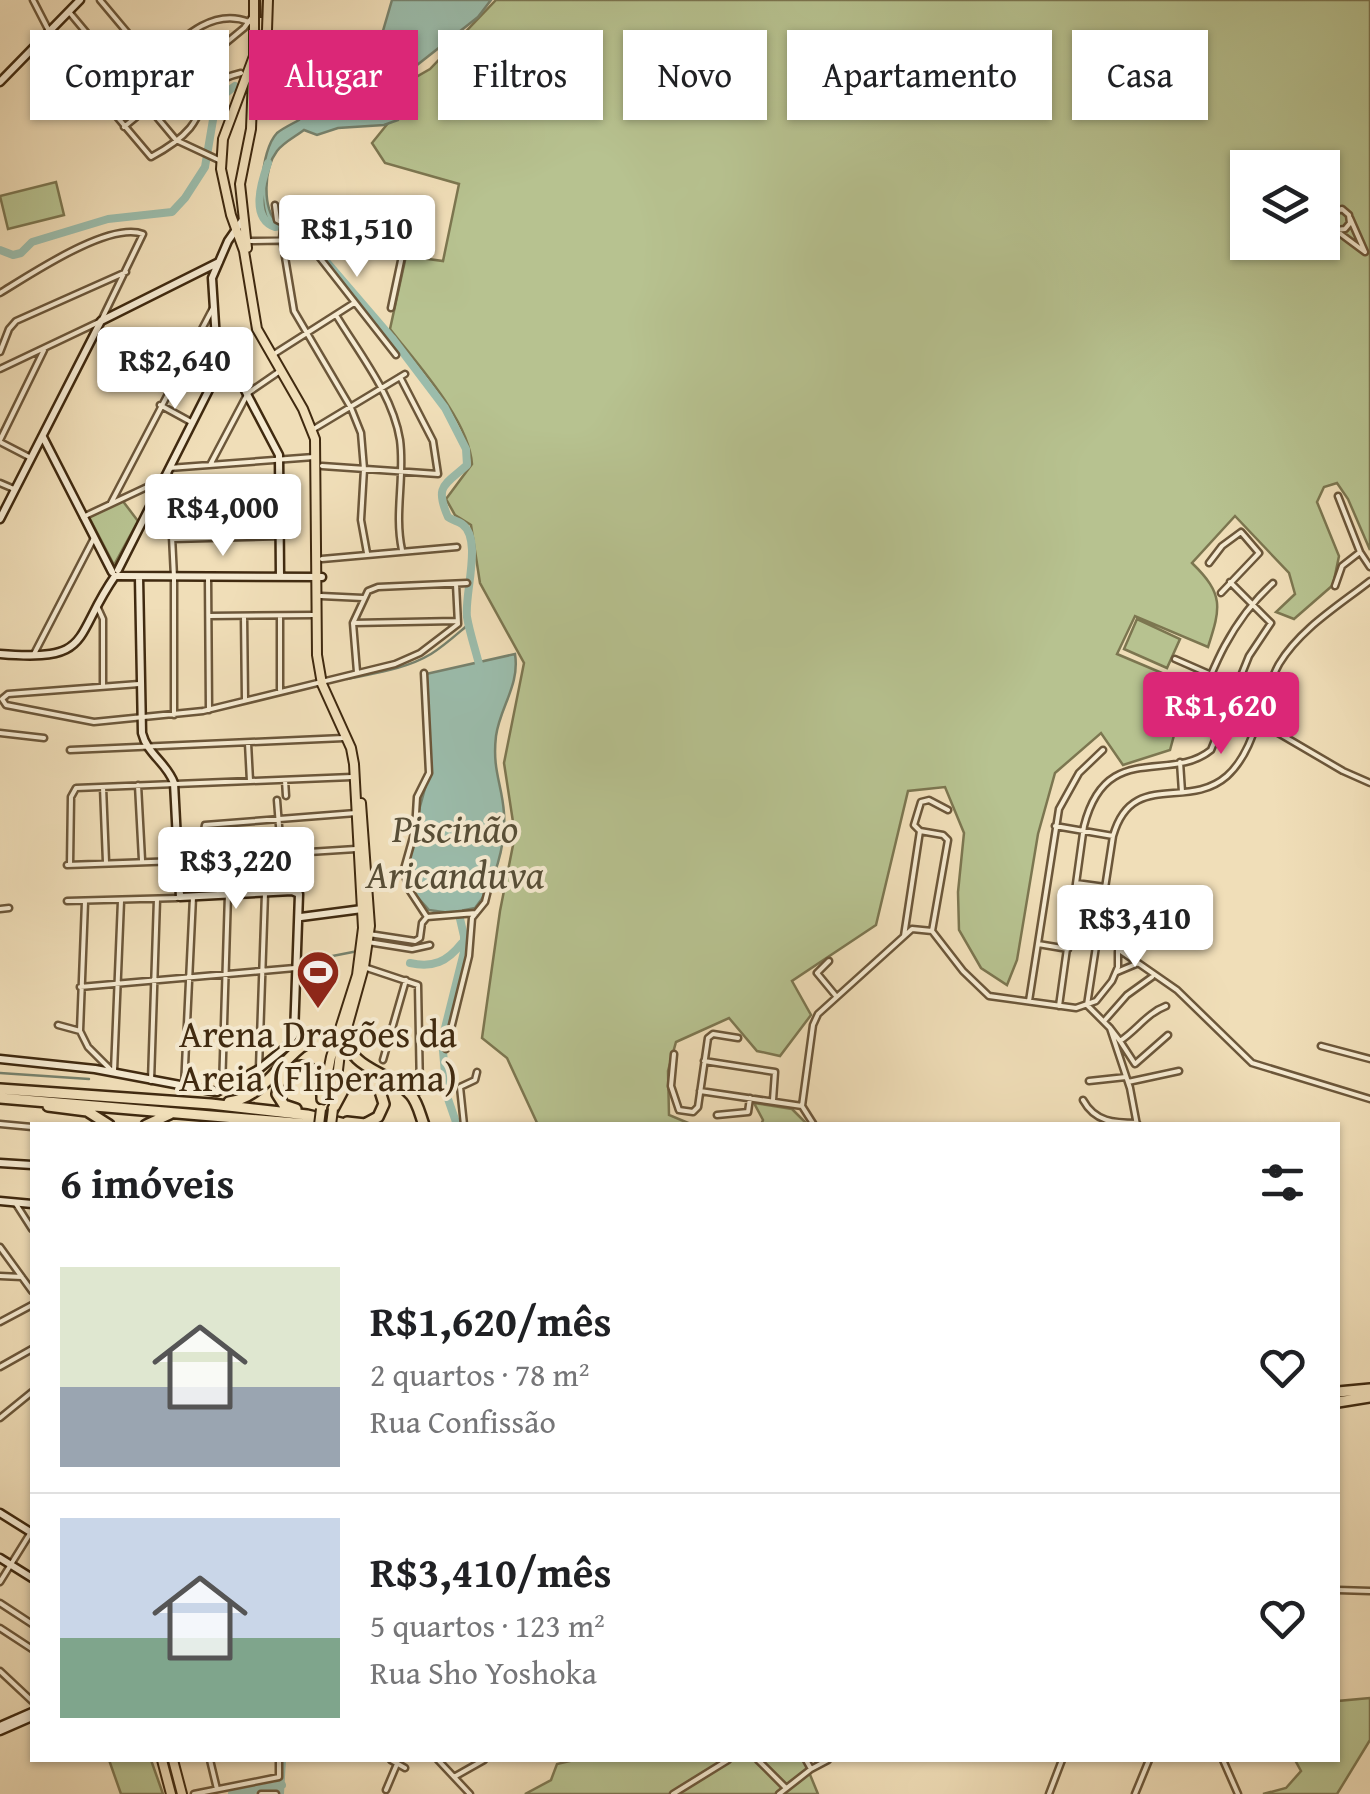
<!DOCTYPE html>
<html lang="pt">
<meta charset="utf-8">
<style>
:root{--surface:#fff;--page:#f6f6f6;--text:#202124;--muted:#757577;--line:#e0e0e0;--accent:#db2777}
body{margin:0;font-family:"Gentium Book Plus",serif;background:var(--page);color:var(--text);height:100vh;display:flex;flex-direction:column;font-size:38px;white-space:nowrap}
*{box-sizing:border-box;margin:0}
p{font-size:32px;color:var(--muted)}
.icon{flex:none;width:55px;height:55px;fill:none;stroke:currentColor;stroke-width:2;stroke-linecap:round;stroke-linejoin:round}
.map{position:relative;flex:1;overflow:hidden}
.panel{position:absolute;left:30px;top:1122px;width:1310px;height:640px;display:flex;flex-direction:column;background:var(--surface);border-radius:0px;box-shadow:0 2px 8px #0004}
.panel>*{flex:none}
.hud{position:absolute;left:30px;top:30px;width:1310px;height:90px;display:flex;gap:20px}
.controls{position:absolute;left:1230px;top:150px;display:grid;gap:20px}
.controls a{display:grid;place-items:center;width:110px;height:110px;border-radius:0px;background:var(--surface);box-shadow:0 2px 8px #0004;font-size:50px}
.price{position:absolute;translate:-50% -85px;padding:0 22px;border-radius:10px;background:#fff;color:#222;font-size:32px;line-height:65px;filter:drop-shadow(0 2px 5px #0008)}
.price::after{content:'';position:absolute;left:50%;top:60px;width:30px;height:22px;margin-left:-15px;background:inherit;clip-path:polygon(0 0,100% 0,50% 100%)}
.price.active{background:var(--accent);color:#fff}
ul{padding:0;list-style:none}
li{display:flex;align-items:center;gap:30px;height:250px;padding:0 30px}
li+li{border-top:2px solid var(--line)}
li span{display:grid;place-items:center;flex:none;width:280px;height:200px;border-radius:0px;color:#555}
li>.icon{margin-inline-start:auto}
span .icon{width:120px;height:120px;fill:#fffc;stroke-width:1}
li b{font-size:42px}
h2{display:flex;justify-content:space-between;align-items:center;height:120px;padding:0 30px;font-size:42px}
.tag{padding:0 35px;border-radius:0px;background:var(--surface);box-shadow:0 2px 8px #0004;font-size:35px;line-height:90px}
.tag.active{background:var(--accent);color:#fff}
.map>svg:first-child{display:block}
</style>
<div class="map">
<svg width="1370" height="1794" viewBox="0 0 1370 1794">
<rect width="100%" height="100%" fill="#f0deb8"/>
<filter id="stains"><feTurbulence type="fractalNoise" baseFrequency=".002" numOctaves="4"/><feColorMatrix values="0 0 0 0 .2 0 0 0 0 .09 0 0 0 0 .02 0 0 0 .5 -.17"/></filter>
<radialGradient id="worn" r=".72"><stop offset=".6" stop-color="#630" stop-opacity="0"/><stop offset="1" stop-color="#630" stop-opacity=".3"/></radialGradient>
<path fill="#b7c290" stroke="#7c7650" stroke-width="2.5" fill-rule="evenodd" d="M 496,0 L 1370,0 L 1370,550 L 1348,499 L 1337,483 L 1324,487 L 1317,502 L 1339,556 L 1333,585 L 1294,619 L 1276,612 L 1295,594 L 1289,573 L 1235,516 L 1192,563 C 1224,594 1221,607 1208,647 L 1135,616 L 1117,654 L 1188,684 L 1170,750 L 1123,765 L 1101,733 L 1055,773 L 1038,834 L 1017,960 L 1007,985 L 981,968 L 959,930 L 958,892 L 964,833 L 945,787 L 908,791 L 876,925 L 792,981 L 811,1015 L 780,1056 L 757,1051 L 729,1018 L 676,1042 L 668,1071 L 669,1115 L 693,1125 L 538,1125 L 507,1058 L 482,1038 L 500,911 L 515,835 L 504,763 L 524,663 L 480,583 L 471,525 L 455,515 L 446,499 L 472,464 C 469,420 417,364 390,329 L 406,256 L 443,261 L 459,184 L 385,163 L 372,143 L 389,122 L 385,95 L 430,69 ZM 1248,168 L 1322,168 L 1322,242 L 1248,242 Z
M 56,182 L 64,215 L 8,229 L 0,196 Z
M 122,500 L 138,521 L 114,565 L 89,517 Z
M 1137,619 L 1180,639 L 1167,668 L 1124,649 Z
M 754,1103 L 792,1109 L 808,1125 L 761,1125 L 763,1120 Z
M 1370,1698 L 1370,1740 L 1337,1794 L 1263,1794 L 1286,1788 L 1301,1771 L 1295,1760 L 1338,1760 L 1338,1701 Z
M 109,1760 L 151,1760 L 163,1794 L 121,1794 Z
M 574,1760 L 804,1760 L 818,1794 L 525,1794 L 551,1780 L 557,1764 Z"/>
<path fill="#9bbcab" stroke="#77826d" stroke-width="2.5" d="M 392,0 L 491,0 L 478,17 L 412,69 L 398,120 L 384,125 L 338,128 L 317,135 L 304,130 C 295,137 284,142 277,151 C 264,168 262,207 277,223 L 289,223 L 289,227 L 272,228 C 257,209 260,151 277,133 C 283,128 292,124 299,120 L 299,105 L 311,83 L 261,78 L 261,71 L 279,69 L 315,77 L 325,58 L 380,41 Z
M 515,654 C 520,685 500,707 496,736 C 492,770 502,784 504,813 C 506,845 495,884 475,908 L 450,913 L 429,910 L 412,891 L 407,871 L 408,850 L 430,770 L 426,674 Z"/>
<g fill="none" stroke-linecap="round" stroke-linejoin="round">
<path stroke="#77826d" stroke-width="2.5" d="M 347,679 C 375,673 406,669 431,654 C 444,646 457,634 469,624
M 312,960 L 358,951
M 0,1073 L 89,1079"/>
<path stroke="#9bbcab" stroke-width="8" d="M 268,163 C 261,183 250,218 275,227 L 296,223 L 305,227 L 325,260 L 392,338 L 445,408 L 466,449 L 467,465 C 445,485 434,485 448,517 C 452,520 457,521 462,524 C 483,539 464,594 467,617 C 470,635 477,654 481,672
M 0,250 L 13,255 L 21,253 L 32,242 L 108,219 L 172,212 L 185,198 L 205,167 L 215,108 L 222,96 L 235,86
M 410,963 C 433,968 447,962 462,943
M 457,1125 L 447,1096 L 442,1040 L 464,952 L 464,936 L 458,910
M 232,1794 L 282,1785
M 280,1794 L 282,1760"/>
<g stroke="#6c573a" stroke-width="9">
<path id="street" d="M 33,0 L 49,31
M 100,0 L 173,87
M 70,13 L 176,140 L 221,161
M 47,34 L 151,157 C 164,150 180,140 190,128 C 210,103 198,83 241,73
M 155,64 C 181,40 211,7 249,22
M 124,127 L 244,28 L 253,16
M 275,205 L 277,220 L 281,222
M 1336,230 L 1345,229 L 1350,223 L 1349,215 L 1342,209 L 1330,213 L 1330,226 L 1365,252 L 1350,218
M 251,241 L 306,240 L 396,355
M 0,293 C 30,275 109,221 143,234 L 101,321 L 0,369
M 336,315 C 359,353 393,395 400,440 C 405,477 394,513 402,550
M 0,352 L 9,329 L 16,321 L 126,272
M 274,354 L 354,303
M 160,405 L 191,422
M 312,430 L 405,374
M 0,440 L 44,350
M 0,442 L 31,458
M 210,465 L 248,393 L 280,371
M 322,466 L 438,474 L 433,441 L 400,377
M 169,468 L 314,457
M 169,475 L 174,577 L 174,715
M 0,483 L 14,489
M 1338,496 L 1360,552 L 1370,567
M 111,503 L 213,308
M 170,503 L 280,499
M 83,517 L 164,479
M 172,539 L 280,536
M 367,553 L 361,520 L 364,469 L 361,433 L 351,408 L 294,311 L 282,239 L 284,219 L 300,213 L 337,219 L 365,241 L 402,256 L 391,308
M 322,559 L 457,547
M 1209,563 L 1222,546 L 1241,532 L 1259,553 L 1221,593
M 208,577 L 209,710
M 1335,586 L 1342,566 L 1360,552
M 321,596 L 363,598
M 98,608 L 103,619 L 103,686
M 209,616 L 314,615
M 244,616 L 245,699
M 280,616 L 280,690
M 353,623 L 456,621
M 34,654 L 94,538
M 1175,659 L 1264,698
M 357,672 L 353,623 L 368,591 L 378,587 L 467,583
M 424,673 L 429,773 L 417,797 L 415,830 L 404,869 L 408,888 L 427,917
M 139,684 L 8,694 L 2,699 L 6,705 L 94,722 L 203,711 L 395,664 L 420,653 L 458,624 L 456,584
M 1256,720 L 1343,771 L 1370,783
M 1191,725 C 1212,670 1229,623 1273,583
M 0,733 L 44,738
M 248,743 L 250,781
M 70,750 L 344,738
M 1180,762 L 1182,792
M 285,780 L 286,796
M 138,785 L 142,860
M 103,787 L 106,862
M 277,800 L 284,890
M 1055,826 L 1113,836
M 920,831 L 914,825 L 921,802 L 929,800 L 948,810
M 356,849 L 199,859 L 205,825 L 356,813
M 67,865 L 179,861
M 70,865 L 71,797 L 76,788 L 352,777
M 1076,883 L 1105,887
M 67,901 L 177,898
M 85,902 L 80,1031 L 88,1047 L 111,1070
M 0,909 L 9,908
M 369,934 L 415,941 L 420,938 L 422,923 L 427,917 L 476,913
M 904,936 L 920,831 L 943,835 L 948,840 L 932,931
M 368,942 L 412,949 L 430,945
M 1038,944 L 1068,949
M 1118,949 L 1177,990 L 1252,1063 L 1370,1099
M 829,961 L 817,973 L 836,996
M 364,967 L 418,985 L 420,1091
M 1117,972 L 1136,964
M 80,987 L 295,968
M 1029,1001 L 1059,809 L 1079,773 L 1103,750
M 1087,1005 L 1113,836 C 1132,769 1187,811 1227,776 C 1257,749 1260,698 1279,664 C 1300,629 1338,606 1370,581
M 1087,1005 L 1110,1028 L 1130,1088 L 1137,1125
M 1059,1006 L 1084,826 C 1106,739 1169,784 1211,750 L 1249,656 L 1271,623 L 1230,582
M 1105,1020 L 1127,995 L 1152,977
M 58,1025 L 80,1031
M 1110,1028 L 1120,1041 C 1137,1030 1147,1013 1166,1006
M 1120,1041 L 1135,1064 L 1168,1035
M 1321,1046 L 1370,1059
M 446,1049 L 469,956 L 472,918 L 485,902 L 488,890
M 674,1054 L 671,1086 L 679,1110 L 693,1112 L 698,1107 L 708,1038 L 713,1034 L 738,1038
M 383,1060 L 406,980
M 704,1061 L 775,1072 L 773,1100
M 259,1068 L 265,893
M 114,1071 L 121,901
M 151,1081 L 157,899
M 1089,1081 L 1126,1077
M 1128,1082 L 1179,1071
M 184,1087 L 193,897
M 222,1089 L 228,894
M 700,1091 L 802,1106
M 1083,1100 C 1095,1122 1114,1123 1137,1123
M 802,1106 L 813,1025 L 818,1014 L 912,929 L 932,931 L 963,971 L 989,996 L 1076,1008 L 1096,1001 L 1112,981 L 1118,967 L 1118,949 L 1102,915
M 802,1106 L 814,1125
M 717,1115 L 748,1112 L 750,1098
M 0,1124 L 32,1127
M 464,1125 L 460,1087 L 475,1080 L 477,1072
M 16,1204 L 32,1229
M 0,1247 L 32,1291
M 0,1276 L 22,1277
M 0,1322 L 32,1305
M 0,1367 L 32,1349
M 0,1418 L 32,1392
M 0,1582 L 31,1532
M 1338,1590 L 1370,1591
M 0,1603 L 32,1624
M 0,1628 L 32,1649
M 0,1671 L 32,1701
M 210,1760 L 217,1789
M 391,1760 L 405,1768
M 438,1760 L 470,1794
M 758,1760 L 786,1788
M 806,1760 L 811,1769
M 1223,1760 L 1238,1794
M 454,1777 L 484,1760
M 386,1790 L 397,1764
M 194,1794 L 279,1777 L 279,1760
M 261,1794 L 276,1794
M 673,1794 L 728,1760
M 779,1794 L 811,1769 L 828,1760
M 1049,1794 L 1062,1760
M 1135,1794 L 1149,1760"/>
</g>
<g stroke="#402a10" stroke-width="11">
<path id="secondary" d="M 0,82 L 80,0
M 217,337 L 279,455 L 280,577
M 218,371 L 212,278 L 228,241 L 242,221
M 43,437 L 112,572
M 0,519 L 101,321 L 219,262
M 118,570 L 226,356
M 117,576 L 322,577
M 0,654 C 94,662 72,638 115,576
M 301,917 L 362,909
M 0,1059 L 95,1069 L 217,1092 L 259,1069 L 285,1048 L 294,1035 L 299,894 L 292,891 L 180,897 L 174,783 C 167,763 147,754 142,733 L 139,577
M 0,1163 L 32,1165
M 0,1201 L 32,1204
M 0,1513 L 32,1533
M 0,1558 L 32,1578
M 0,1726 L 32,1712
M 0,1731 L 32,1717"/>
</g>
<g stroke="#402a10" stroke-width="12">
<path id="primary" d="M 254,0 L 254,56 L 223,139 L 221,169 L 231,215 L 244,251 L 257,329 L 303,409 L 315,439 L 317,655 L 322,684 L 351,748 L 354,764 L 363,928 L 357,975 L 331,1057 L 324,1092
M 247,248 L 240,184 L 251,129 L 253,76 L 267,30 L 268,0
M 334,1104 L 340,1053 L 364,967 L 370,926 L 361,803
M 162,1760 L 171,1794
M 173,1760 L 182,1794"/>
</g>
<g stroke="#402a10" stroke-width="14">
<path id="highway" d="M 346,1031 C 346,1071 390,1070 411,1095 C 418,1103 420,1115 424,1125
M 0,1089 L 211,1104 L 307,1115 L 349,1125
M 0,1098 L 319,1125
M 229,1102 C 262,1097 275,1068 300,1048 C 312,1039 325,1037 339,1032
M 48,1106 L 87,1111 L 109,1125
M 296,1109 L 284,1105 L 277,1094 L 281,1076 C 304,1054 323,1071 322,1099
M 333,1109 L 347,1083 L 363,1078 L 378,1085 L 384,1104 L 378,1117 L 365,1124 L 347,1122
M 146,1125 L 170,1114
M 1338,1392 L 1370,1389
M 1338,1402 L 1370,1397"/>
</g>
<use href="#street" stroke="#f5ead1" stroke-width="4"/>
<use href="#secondary" stroke="#f5ead1" stroke-width="6"/>
<use href="#primary" stroke="#f0deb8" stroke-width="8"/>
<use href="#highway" stroke="#f0deb8" stroke-width="9"/>
<path stroke="#402a10" stroke-width="2.5" stroke-dasharray="18 18" stroke-linecap="butt" d="M 260,0 L 261,24"/>
<g stroke="#402a10" stroke-width="12" stroke-linecap="butt">
<path id="primary-bridge" d="M 319,1125 L 321,1109
M 331,1125 L 333,1109"/>
</g>
<use href="#primary-bridge" stroke="#f0deb8" stroke-width="8"/>
</g>
<defs>
<g id="stadium-pin" transform="scale(2.25)"><path d="M0 17L-7.5 6A9.5 9.5 0 1 1 7.5 6Z" fill="#8f2418" stroke="#f5ead1"/><path d="M0-5a6.5 5 0 1 0 0 10a6.5 5 0 1 0 0-10ZM-3.5-1.8h7v3.6h-7Z" fill="#fff"/></g>
</defs>
<g fill-rule="evenodd">
<use href="#stadium-pin" x="318" y="972"/>
</g>
<g text-anchor="middle" stroke-width="8" stroke-linejoin="round" paint-order="stroke">
<g font-size="38" fill="#402a10" stroke="#f5ead1">
<text x="318" y="1047">Arena Dragões da<tspan x="318" dy="44">Areia (Fliperama)</tspan></text>
</g>
<g font-size="40" font-style="italic" fill="#574e37" stroke="#f5ead1">
<text x="455" y="842">Piscinão<tspan x="455" dy="46">Aricanduva</tspan></text>
</g>
</g>
<rect width="100%" height="100%" filter="url(#stains)"/>
<rect width="100%" height="100%" fill="url(#worn)"/>
</svg>
<div class="controls">
<a><svg class="icon" aria-label="layers" viewBox="0 0 24 24"><path d="M12 4l9 5-9 5-9-5zM3 14l9 5 9-5"/></svg></a>
</div>
<b class="price" style="left:357px;top:280px">R$1,510</b>
<b class="price" style="left:175px;top:412px">R$2,640</b>
<b class="price" style="left:223px;top:559px">R$4,000</b>
<b class="price active" style="left:1221px;top:757px">R$1,620</b>
<b class="price" style="left:236px;top:912px">R$3,220</b>
<b class="price" style="left:1135px;top:970px">R$3,410</b>
<div class="hud">
<a class="tag">Comprar</a>
<a class="tag active">Alugar</a>
<a class="tag">Filtros</a>
<a class="tag">Novo</a>
<a class="tag">Apartamento</a>
<a class="tag">Casa</a>
</div>
<section class="panel">
<h2>6 imóveis<svg class="icon" aria-label="filters" viewBox="0 0 24 24"><path d="M4 7h16M4 17h16"/><circle cx="9" cy="7" r="2"/><circle cx="15" cy="17" r="2"/></svg></h2>
<ul>
<li><span style="background:linear-gradient(#dfe7d0 60%,#9aa5b1 0)"><svg class="icon" aria-label="home" viewBox="0 0 24 24"><path d="M3 11l9-7 9 7M6 9v11h12V9"/></svg></span><div><b>R$1,620/mês</b><p>2 quartos · 78 m²</p><p>Rua Confissão</p></div><svg class="icon" aria-label="heart" viewBox="0 0 24 24"><path d="M12 20l-8-8c-3-5 5-10 8-4 3-6 11-1 8 4z"/></svg></li>
<li><span style="background:linear-gradient(#c9d6e8 60%,#7fa58c 0)"><svg class="icon" aria-label="home" viewBox="0 0 24 24"><path d="M3 11l9-7 9 7M6 9v11h12V9"/></svg></span><div><b>R$3,410/mês</b><p>5 quartos · 123 m²</p><p>Rua Sho Yoshoka</p></div><svg class="icon" aria-label="heart" viewBox="0 0 24 24"><path d="M12 20l-8-8c-3-5 5-10 8-4 3-6 11-1 8 4z"/></svg></li>
</ul>
</section>
</div>
